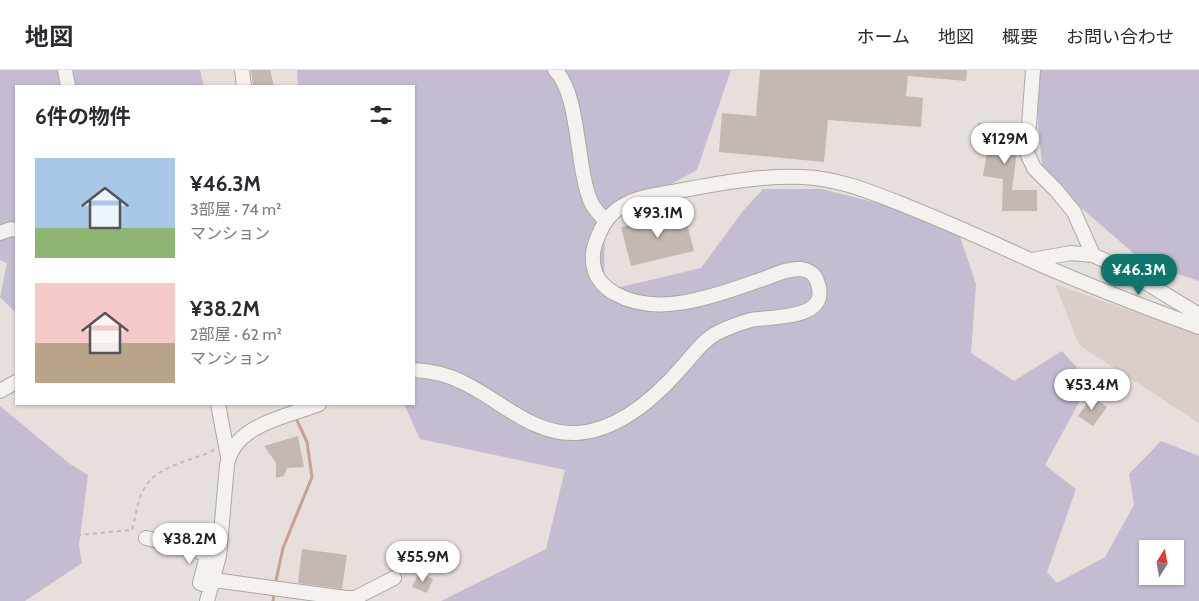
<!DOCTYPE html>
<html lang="ja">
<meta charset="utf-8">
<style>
:root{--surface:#fff;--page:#f7f7f7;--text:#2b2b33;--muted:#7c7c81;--line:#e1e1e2;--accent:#0f766e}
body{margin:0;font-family:Cabin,"Noto Sans JP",sans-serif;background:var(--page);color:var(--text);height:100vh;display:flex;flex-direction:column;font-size:19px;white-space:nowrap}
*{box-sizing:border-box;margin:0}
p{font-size:16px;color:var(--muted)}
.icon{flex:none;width:28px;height:28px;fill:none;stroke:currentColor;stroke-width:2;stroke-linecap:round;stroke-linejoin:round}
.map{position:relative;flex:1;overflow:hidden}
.drawer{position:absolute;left:15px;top:15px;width:400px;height:320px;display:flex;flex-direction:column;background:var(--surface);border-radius:0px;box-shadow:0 1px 4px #0004}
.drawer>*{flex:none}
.needle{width:32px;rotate:11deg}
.fabs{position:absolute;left:1139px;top:470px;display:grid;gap:10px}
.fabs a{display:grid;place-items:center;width:45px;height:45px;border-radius:0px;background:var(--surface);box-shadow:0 1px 4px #0004;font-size:25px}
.price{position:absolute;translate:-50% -42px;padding:0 11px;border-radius:18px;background:#fff;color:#222;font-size:16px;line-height:32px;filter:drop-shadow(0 1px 2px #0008)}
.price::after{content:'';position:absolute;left:50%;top:30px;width:15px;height:11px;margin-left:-8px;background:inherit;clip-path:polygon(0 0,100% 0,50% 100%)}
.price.current{background:var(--accent);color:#fff}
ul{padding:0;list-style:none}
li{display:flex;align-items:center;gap:15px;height:125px;padding:0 20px}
li span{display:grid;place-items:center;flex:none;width:140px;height:100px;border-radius:0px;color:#555}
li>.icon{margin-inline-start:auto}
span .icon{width:60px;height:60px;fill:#fffc;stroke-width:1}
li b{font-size:21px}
h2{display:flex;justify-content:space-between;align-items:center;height:60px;padding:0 20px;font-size:21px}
header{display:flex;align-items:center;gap:30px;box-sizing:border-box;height:70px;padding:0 25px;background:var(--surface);border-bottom:1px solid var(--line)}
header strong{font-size:24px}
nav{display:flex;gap:28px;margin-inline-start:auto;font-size:18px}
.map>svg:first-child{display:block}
</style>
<header>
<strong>地図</strong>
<nav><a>ホーム</a><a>地図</a><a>概要</a><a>お問い合わせ</a></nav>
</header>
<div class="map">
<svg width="1199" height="531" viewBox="0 0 1199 531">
<rect width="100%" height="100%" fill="#e7dfdb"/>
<path fill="#d9cec9" d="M 1055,214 L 1199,265 L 1199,353 L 1079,275 Z"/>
<path fill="#c6bcd2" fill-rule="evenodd" d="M 0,0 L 200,0 L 204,16 L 16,16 L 16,243 L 0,227 L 7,193 L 0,190 Z
M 297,0 L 731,0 L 697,100 L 605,150 L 604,221 L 701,198 L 742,142 L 763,119 L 822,119 L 889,136 L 958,161 L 976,214 L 971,283 L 1014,311 L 1062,281 L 1090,312 L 1045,395 L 1076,419 L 1047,502 L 1057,513 L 1105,487 L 1134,435 L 1129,404 L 1161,371 L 1199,386 L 1199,531 L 441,531 L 546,479 L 565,400 L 420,369 L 404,334 L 414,334 L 414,16 L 298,16 ZM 1148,479 L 1175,479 L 1175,506 L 1148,506 Z
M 1033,0 L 1199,0 L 1199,211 L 1145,193 L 1043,105 Z
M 0,336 L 70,394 L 88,405 L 79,475 L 82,493 L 25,531 L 0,531 Z"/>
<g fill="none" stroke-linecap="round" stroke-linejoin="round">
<path stroke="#cba093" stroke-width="3" d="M 275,515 L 283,478 L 312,407 L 307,372 L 295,346
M 273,531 L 274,523"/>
</g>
<path fill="#c4b9b2" d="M 251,0 L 270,0 L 274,16 L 253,16 Z
M 760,0 L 967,0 L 966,11 L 908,6 L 906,26 L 923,28 L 921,57 L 828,50 L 824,92 L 719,82 L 722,43 L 756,46 Z
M 978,53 L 1020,58 L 1012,120 L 1037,120 L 1037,141 L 1002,141 L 1003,109 L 983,106 L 988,77 L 975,76 Z
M 684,142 L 694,181 L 631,196 L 621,157 Z
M 1092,326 L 1107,337 L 1093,356 L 1078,346 Z
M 298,366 L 304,397 L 287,398 L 284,406 L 276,408 L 276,393 L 264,376 Z
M 399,476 L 412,481 L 407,493 L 394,488 Z
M 302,479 L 347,485 L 342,519 L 298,513 Z
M 419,502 L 433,509 L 427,523 L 412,517 Z"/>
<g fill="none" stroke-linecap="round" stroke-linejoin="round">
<g stroke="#b1a6a0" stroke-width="16">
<path id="minor" d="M 65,0 L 68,16
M 242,0 L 244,16
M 555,0 C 580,24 576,99 591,132 C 594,139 600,145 605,150
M 1033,0 L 1027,83 L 1034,98 L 1056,120 L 1074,142 L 1093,185
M 0,163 L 11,159 L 16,160
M 1032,190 L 1071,183 L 1093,185 L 1127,201 L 1199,245
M 414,300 C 430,301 447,304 462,312 C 499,329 532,365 576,363 C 619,361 656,327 682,297 C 693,285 703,270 717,263 C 727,258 740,253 751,250 C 771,246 833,251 817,211 C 815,204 808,200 801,199 C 787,198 773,206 760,210 C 718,225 658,248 616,224 C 606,219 596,209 594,198 C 591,185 594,175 599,164 C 610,136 634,128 661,124 C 706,116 755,105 802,107 C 837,108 871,122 904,135 C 946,152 987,170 1028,189 C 1084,214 1141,236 1199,257
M 0,321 L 16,312
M 218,334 L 228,387
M 146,468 L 198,481 L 207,486 L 200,513 L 211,517
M 214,510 L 346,528 L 355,528 L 394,508
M 207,531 L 219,486 L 227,395 C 234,354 287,347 319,334"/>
</g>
<path stroke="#c2bab5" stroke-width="2" stroke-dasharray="4 4" stroke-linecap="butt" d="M 77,465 L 132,460 C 136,447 137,430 144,419 C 156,395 193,391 214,380"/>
<use href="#minor" stroke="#f5f1ee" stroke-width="14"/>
</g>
</svg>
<div class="fabs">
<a><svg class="needle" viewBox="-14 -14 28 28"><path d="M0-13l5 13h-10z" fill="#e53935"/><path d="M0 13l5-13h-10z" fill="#7c7c81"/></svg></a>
</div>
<b class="price" style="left:1005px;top:95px">¥129M</b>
<b class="price" style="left:658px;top:169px">¥93.1M</b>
<b class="price current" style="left:1139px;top:226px">¥46.3M</b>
<b class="price" style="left:1092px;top:341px">¥53.4M</b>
<b class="price" style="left:190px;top:495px">¥38.2M</b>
<b class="price" style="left:423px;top:513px">¥55.9M</b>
<section class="drawer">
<h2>6件の物件<svg class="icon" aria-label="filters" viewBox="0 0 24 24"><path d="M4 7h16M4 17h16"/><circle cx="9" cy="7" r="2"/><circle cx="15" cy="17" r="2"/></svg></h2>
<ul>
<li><span style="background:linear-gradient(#a9c7e8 70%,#8fb573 0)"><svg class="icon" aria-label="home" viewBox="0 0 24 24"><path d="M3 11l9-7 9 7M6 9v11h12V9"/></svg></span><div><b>¥46.3M</b><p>3部屋 · 74 m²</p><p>マンション</p></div></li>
<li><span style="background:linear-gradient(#f6c9c9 60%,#b9a48a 0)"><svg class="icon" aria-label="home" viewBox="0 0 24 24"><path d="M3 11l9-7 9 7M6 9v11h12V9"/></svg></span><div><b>¥38.2M</b><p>2部屋 · 62 m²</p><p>マンション</p></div></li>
</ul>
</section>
</div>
